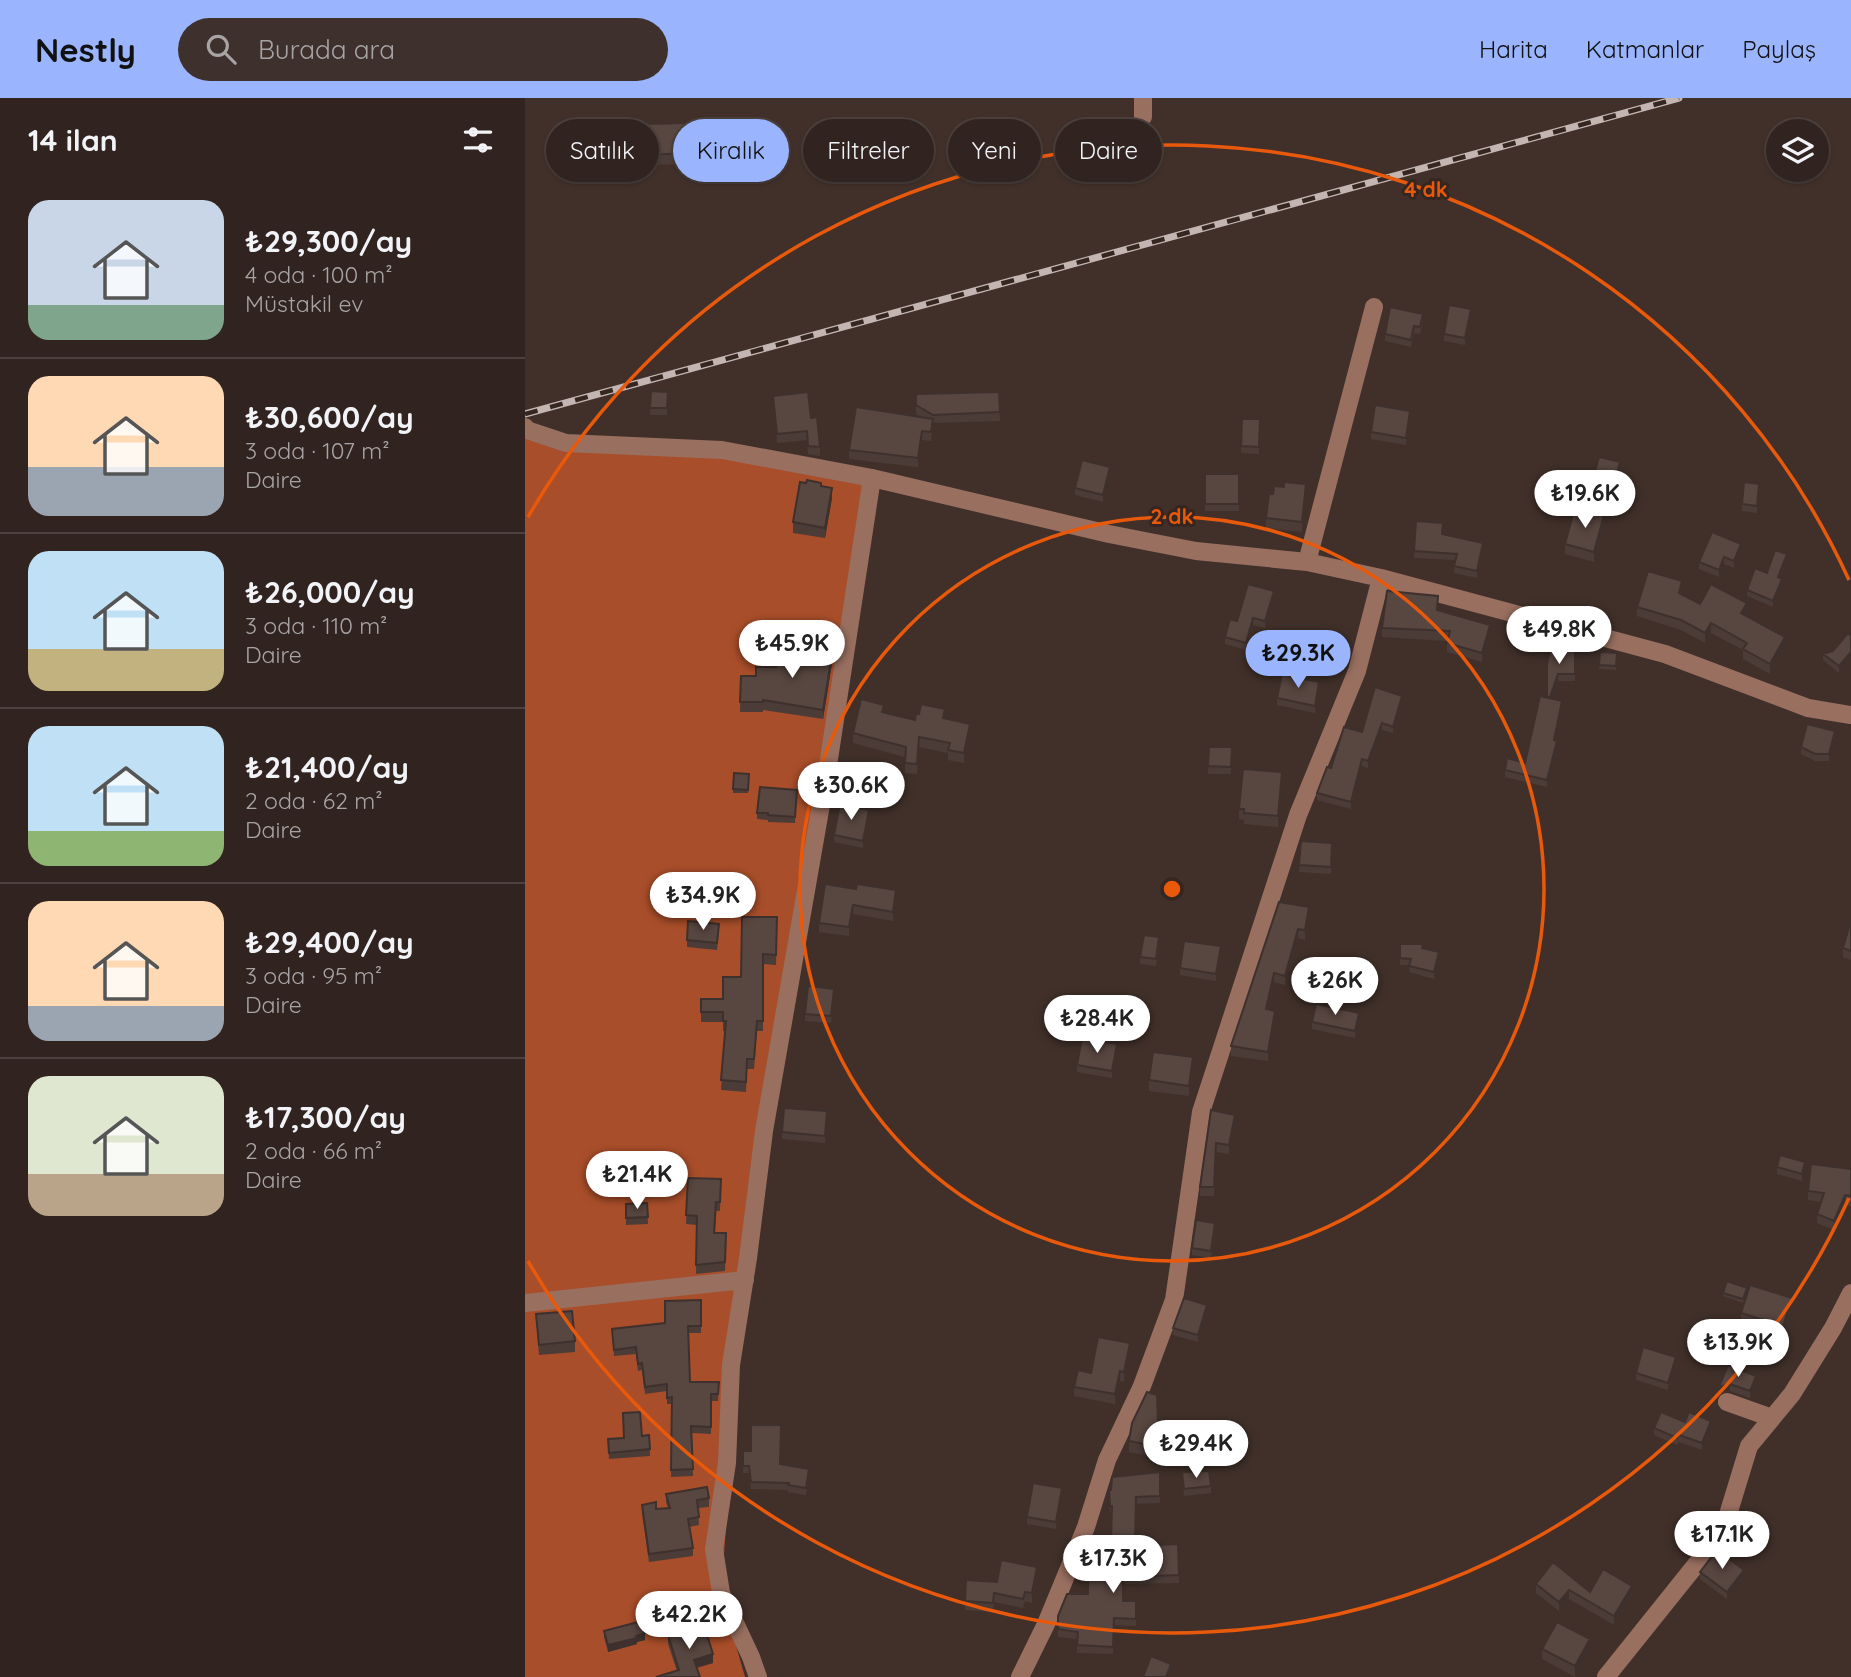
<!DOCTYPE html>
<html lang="tr">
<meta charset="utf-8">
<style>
:root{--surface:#312420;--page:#3d302d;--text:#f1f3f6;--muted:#a8a4a5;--line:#4c413e;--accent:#9ab5fd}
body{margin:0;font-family:Quicksand,sans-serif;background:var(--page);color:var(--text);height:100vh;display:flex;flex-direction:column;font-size:26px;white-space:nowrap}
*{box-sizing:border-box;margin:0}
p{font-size:23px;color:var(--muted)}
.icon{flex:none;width:38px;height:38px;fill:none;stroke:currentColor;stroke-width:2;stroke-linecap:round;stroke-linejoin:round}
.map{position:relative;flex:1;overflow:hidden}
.drawer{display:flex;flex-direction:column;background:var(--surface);width:525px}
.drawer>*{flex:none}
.hud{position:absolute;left:21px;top:21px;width:665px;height:63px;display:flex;gap:14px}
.fabs{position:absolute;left:1241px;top:21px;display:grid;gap:14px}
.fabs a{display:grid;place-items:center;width:63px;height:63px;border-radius:50%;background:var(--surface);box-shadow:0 2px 5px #0004,0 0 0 2px var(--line);font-size:35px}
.price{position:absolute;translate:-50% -60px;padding:0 16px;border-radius:24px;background:#fff;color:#222;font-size:23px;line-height:46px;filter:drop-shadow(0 2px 4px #0008)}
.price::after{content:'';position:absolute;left:50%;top:42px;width:21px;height:16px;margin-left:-10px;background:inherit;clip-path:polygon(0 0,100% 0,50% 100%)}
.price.active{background:var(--accent);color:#111}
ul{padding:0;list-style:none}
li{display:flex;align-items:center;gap:21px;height:175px;padding:0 28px}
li+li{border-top:2px solid var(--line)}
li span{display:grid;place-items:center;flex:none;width:196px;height:140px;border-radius:21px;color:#555}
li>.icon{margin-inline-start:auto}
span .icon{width:84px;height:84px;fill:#fffc;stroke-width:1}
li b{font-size:30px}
h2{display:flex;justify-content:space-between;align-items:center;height:84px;padding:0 28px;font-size:30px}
.pill{padding:0 24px;border-radius:32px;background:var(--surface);box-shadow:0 2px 5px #0004,0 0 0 2px var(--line);font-size:24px;line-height:63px}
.pill.active{background:var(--accent);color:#111}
header{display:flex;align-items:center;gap:42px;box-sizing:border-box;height:98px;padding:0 35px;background:var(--accent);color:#111}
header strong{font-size:33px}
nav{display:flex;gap:38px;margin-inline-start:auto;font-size:24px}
.search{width:490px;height:63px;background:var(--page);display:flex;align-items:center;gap:18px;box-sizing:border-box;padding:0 24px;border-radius:38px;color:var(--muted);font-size:26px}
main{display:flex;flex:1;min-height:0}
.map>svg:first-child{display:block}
</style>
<header>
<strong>Nestly</strong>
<div class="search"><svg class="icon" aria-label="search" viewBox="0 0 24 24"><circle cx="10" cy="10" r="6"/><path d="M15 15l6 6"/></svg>Burada ara</div>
<nav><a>Harita</a><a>Katmanlar</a><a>Paylaş</a></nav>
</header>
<main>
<section class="drawer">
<h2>14 ilan<svg class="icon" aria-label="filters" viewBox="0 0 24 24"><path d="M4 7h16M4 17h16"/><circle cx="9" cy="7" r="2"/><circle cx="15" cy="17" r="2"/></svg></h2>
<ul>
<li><span style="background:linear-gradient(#c9d6e8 75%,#7fa58c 0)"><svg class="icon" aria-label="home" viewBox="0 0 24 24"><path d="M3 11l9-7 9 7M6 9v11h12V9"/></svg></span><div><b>₺29,300/ay</b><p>4 oda · 100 m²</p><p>Müstakil ev</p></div></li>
<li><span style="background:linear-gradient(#ffd9b3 65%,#9aa5b1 0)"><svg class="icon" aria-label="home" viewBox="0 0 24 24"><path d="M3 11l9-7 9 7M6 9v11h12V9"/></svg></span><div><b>₺30,600/ay</b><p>3 oda · 107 m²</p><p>Daire</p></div></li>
<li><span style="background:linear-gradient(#bfe0f5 70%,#c2b280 0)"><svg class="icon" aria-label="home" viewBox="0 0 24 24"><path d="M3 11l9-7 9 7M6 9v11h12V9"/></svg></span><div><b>₺26,000/ay</b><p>3 oda · 110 m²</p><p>Daire</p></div></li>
<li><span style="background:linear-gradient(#bfe0f5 75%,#8fb573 0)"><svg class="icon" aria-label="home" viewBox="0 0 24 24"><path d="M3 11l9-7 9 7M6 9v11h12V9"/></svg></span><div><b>₺21,400/ay</b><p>2 oda · 62 m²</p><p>Daire</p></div></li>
<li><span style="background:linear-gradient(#ffd9b3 75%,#9aa5b1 0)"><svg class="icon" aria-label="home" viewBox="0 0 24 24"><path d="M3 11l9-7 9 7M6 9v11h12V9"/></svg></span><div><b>₺29,400/ay</b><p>3 oda · 95 m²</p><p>Daire</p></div></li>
<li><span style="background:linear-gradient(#dfe7d0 70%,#b9a48a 0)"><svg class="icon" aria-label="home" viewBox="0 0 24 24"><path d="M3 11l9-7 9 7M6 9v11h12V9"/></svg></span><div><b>₺17,300/ay</b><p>2 oda · 66 m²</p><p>Daire</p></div></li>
</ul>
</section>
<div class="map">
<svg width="1326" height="1579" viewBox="0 0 1326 1579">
<rect width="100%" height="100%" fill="#41302a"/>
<path fill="#a94e2a" d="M 0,333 L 347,380 L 220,1182 L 196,1495 L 220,1579 L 0,1579 Z"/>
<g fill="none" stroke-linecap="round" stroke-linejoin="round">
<path stroke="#996f60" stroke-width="18" d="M 618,19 L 618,0
M 0,329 L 2,332 L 41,345 L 197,352 L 347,380 L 584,436 L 671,453 L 782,464 L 856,480 L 1140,556 L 1283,610 L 1326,617
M 782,464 L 849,209
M 0,1205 L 220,1182
M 1202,1304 L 1247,1320
M 233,1579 L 226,1559 L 196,1495 L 189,1451 L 202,1365 L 206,1267 L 223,1160 L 239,1033 L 304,661 L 347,380
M 495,1579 L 521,1526 L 561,1429 L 582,1362 L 617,1288 L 649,1202 L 676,1014 L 773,717 L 832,573 L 856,480
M 1081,1579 L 1198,1433 L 1224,1348 L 1267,1296 L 1308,1230 L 1326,1195"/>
<g stroke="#c3b6b2" stroke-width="7">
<path id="rail" d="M 0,316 L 1154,0"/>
</g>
<use href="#rail" stroke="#362620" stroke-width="4.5" stroke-dasharray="13" stroke-linecap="butt"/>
</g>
<path fill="#4c3c37" d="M 162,25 L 163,66 L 122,67 L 121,26 Z
M 946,218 L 940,247 L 919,243 L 919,236 Z
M 898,223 L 895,236 L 889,235 L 886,249 L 860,243 L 860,236 Z
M 126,293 L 143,294 L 142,317 L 125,317 Z
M 474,294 L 475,323 L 408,325 L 406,343 L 397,342 L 393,369 L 324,361 L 324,352 L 398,320 L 391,316 L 391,296 Z
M 248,298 L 286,320 L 295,349 L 295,358 L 283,356 L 282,342 L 252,345 Z
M 885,320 L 881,347 L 846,341 L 846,334 Z
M 717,321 L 735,321 L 734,356 L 716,355 Z
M 1095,370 L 1085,403 L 1065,397 L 1065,391 Z
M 585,376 L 578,404 L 550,397 L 550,390 Z
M 680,376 L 714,376 L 714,413 L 680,413 Z
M 296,388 L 307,400 L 300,440 L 268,435 L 268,424 Z
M 1234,393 L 1232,415 L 1217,413 L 1217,406 Z
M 748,396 L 781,396 L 777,434 L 741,430 L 741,420 Z
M 891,423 L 917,436 L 958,452 L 952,480 L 929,475 L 930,462 L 889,460 Z
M 1079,427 L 1069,464 L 1040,456 L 1040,446 Z
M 1216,453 L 1209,470 L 1199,466 L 1194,479 L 1174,471 L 1174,464 Z
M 1262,462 L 1255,480 L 1257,487 L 1248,509 L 1222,498 L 1222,492 L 1242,475 Z
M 1157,493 L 1156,496 L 1175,506 L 1222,515 L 1220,517 L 1260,549 L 1245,576 L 1218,561 L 1218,552 L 1186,535 L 1180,545 L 1156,532 L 1112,518 L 1112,509 Z
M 749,500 L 740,530 L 728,527 L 721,552 L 700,546 L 700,539 L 712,523 Z
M 913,512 L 965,537 L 957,564 L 922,554 L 922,543 L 857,539 L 857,530 Z
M 1323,535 L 1314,575 L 1298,562 L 1298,556 L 1308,553 Z
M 1050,552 L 1050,583 L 1033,583 L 1027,601 L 1037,610 L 1030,642 L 1032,650 L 1022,689 L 980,679 L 980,672 L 1000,665 L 1022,600 L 1022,566 Z
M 1075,554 L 1092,555 L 1091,572 L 1074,571 Z
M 263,559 L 308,559 L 298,621 L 238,612 L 238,614 L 215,614 L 216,578 L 231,578 L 251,569 Z
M 794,591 L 790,615 L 752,607 L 752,600 Z
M 877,604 L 868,635 L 857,632 L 843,670 L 837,668 L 826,711 L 792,702 L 792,695 L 806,670 L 837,634 Z
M 359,615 L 390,622 L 420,620 L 445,636 L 439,665 L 423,662 L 423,655 L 394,649 L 392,676 L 380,675 L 380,659 L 328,645 L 328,635 Z
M 1310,640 L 1304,663 L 1290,663 L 1276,656 L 1276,649 Z
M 684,649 L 707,649 L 706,676 L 683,676 Z
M 209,675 L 224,676 L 223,695 L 208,695 Z
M 757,684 L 753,729 L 719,726 L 719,722 L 714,721 L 714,711 Z
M 272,692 L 270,725 L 243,724 L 243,722 L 232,721 L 232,715 Z
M 344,719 L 338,750 L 309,744 L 309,737 Z
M 776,743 L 807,745 L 806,776 L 774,774 Z
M 300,786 L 371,801 L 368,823 L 328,816 L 324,838 L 294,834 L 294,825 Z
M 754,804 L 784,818 L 780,842 L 773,840 L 760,887 L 749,884 L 743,912 L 750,922 L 743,963 L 706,958 L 706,948 Z
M 252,819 L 251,867 L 238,866 L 238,933 L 232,933 L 229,971 L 222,971 L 221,994 L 196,992 L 200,933 L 198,933 L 198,924 L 176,924 L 176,901 L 198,901 L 216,879 Z
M 1326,822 L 1326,862 L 1318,859 L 1318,850 Z
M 194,833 L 192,852 L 162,849 L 162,842 Z
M 634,846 L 631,868 L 615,866 L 615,859 Z
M 875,846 L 898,850 L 914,861 L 909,881 L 884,874 L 885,867 L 875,867 Z
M 696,855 L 691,883 L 655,877 L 655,870 Z
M 309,898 L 306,925 L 280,923 L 280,916 Z
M 834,922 L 830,940 L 787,931 L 787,924 Z
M 592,953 L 587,980 L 552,974 L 552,967 Z
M 668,970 L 664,998 L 624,993 L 624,982 Z
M 686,1012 L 710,1026 L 704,1056 L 691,1054 L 689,1098 L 675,1098 L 675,1089 Z
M 302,1020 L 300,1045 L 257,1041 L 257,1034 Z
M 1252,1069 L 1280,1071 L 1277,1083 L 1252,1076 Z
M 1326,1071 L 1326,1108 L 1320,1107 L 1309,1132 L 1292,1125 L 1292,1116 L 1296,1104 L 1283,1102 L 1283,1093 Z
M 163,1080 L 196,1081 L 195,1113 L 191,1113 L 190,1135 L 201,1135 L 200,1173 L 171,1176 L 172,1127 L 161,1126 Z
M 122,1105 L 123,1126 L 101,1127 L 101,1106 Z
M 690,1132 L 686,1160 L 667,1157 L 667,1150 Z
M 1222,1193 L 1218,1205 L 1198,1198 L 1198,1195 Z
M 176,1202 L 176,1235 L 163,1235 L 165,1284 L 194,1284 L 193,1303 L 186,1303 L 186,1336 L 167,1335 L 168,1378 L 146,1379 L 147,1306 L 142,1306 L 142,1293 L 120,1296 L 117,1272 L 113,1273 L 111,1256 L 89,1258 L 87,1231 L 140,1225 Z
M 1267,1210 L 1258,1238 L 1216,1225 L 1216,1215 Z
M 682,1214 L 673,1244 L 648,1237 L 648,1230 Z
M 11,1216 L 50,1243 L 50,1254 L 14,1257 Z
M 605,1255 L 599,1284 L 595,1283 L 590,1306 L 549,1298 L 549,1289 L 566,1275 Z
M 1151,1266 L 1143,1292 L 1111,1282 L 1111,1275 Z
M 1203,1267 L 1231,1285 L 1225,1300 L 1205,1293 L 1194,1296 Z
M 632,1297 L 634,1360 L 604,1354 L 604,1343 Z
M 1160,1324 L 1186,1330 L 1177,1352 L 1154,1344 L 1152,1347 L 1129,1337 L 1129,1330 Z
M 117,1338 L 125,1351 L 125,1358 L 84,1361 L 83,1341 Z
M 255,1366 L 284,1378 L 281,1397 L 263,1394 L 263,1392 L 226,1391 L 224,1375 L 218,1375 L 218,1368 Z
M 635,1374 L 635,1405 L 611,1406 L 610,1450 L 586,1449 L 587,1415 L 585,1415 L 584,1392 Z
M 657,1374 L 686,1388 L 686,1395 L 659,1398 Z
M 141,1396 L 184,1400 L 184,1409 L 173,1410 L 174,1427 L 164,1429 L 168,1450 L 168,1458 L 124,1464 L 117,1415 L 117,1407 L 131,1411 L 143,1410 L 141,1404 Z
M 537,1397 L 531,1431 L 502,1426 L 502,1419 Z
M 653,1446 L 654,1485 L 598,1486 L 598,1503 L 611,1503 L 611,1528 L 589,1527 L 588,1556 L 552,1555 L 552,1541 L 533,1539 L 533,1518 L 563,1496 L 613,1467 Z
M 1175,1474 L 1219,1479 L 1202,1501 L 1175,1481 Z
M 512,1478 L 507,1505 L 500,1503 L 498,1510 L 469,1504 L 468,1514 L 440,1512 L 440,1503 L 472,1484 Z
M 1011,1486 L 1065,1494 L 1107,1497 L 1089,1527 L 1044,1501 L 1034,1513 L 1011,1495 Z
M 79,1533 L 120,1542 L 112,1544 L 112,1546 L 83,1554 L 79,1539 Z
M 143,1537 L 188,1565 L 172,1570 L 152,1573 L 143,1546 Z
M 1017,1551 L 1065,1552 L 1050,1579 L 1017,1561 Z"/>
<path fill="#3e312d" d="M 946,211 L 946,218 L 940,247 L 940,240 Z
M 885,313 L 885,320 L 881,347 L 881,340 Z
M 397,333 L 397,342 L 393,369 L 393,360 Z
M 1095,364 L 1095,370 L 1085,403 L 1085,398 Z
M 585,369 L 585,376 L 578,404 L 578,397 Z
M 781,386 L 781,396 L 777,434 L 777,424 Z
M 307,390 L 307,400 L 300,440 L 300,430 Z
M 1079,417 L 1079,427 L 1069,464 L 1069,454 Z
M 958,445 L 958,452 L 952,480 L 952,473 Z
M 1216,446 L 1216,453 L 1209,470 L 1209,463 Z
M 1262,456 L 1262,462 L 1253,485 L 1253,479 Z
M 1199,459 L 1199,466 L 1194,479 L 1194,472 Z
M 1257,481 L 1257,487 L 1248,509 L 1248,503 Z
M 749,493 L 749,500 L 740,530 L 740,523 Z
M 1222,505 L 1222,515 L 1216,525 L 1216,515 Z
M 728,520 L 728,527 L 721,552 L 721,545 Z
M 1186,525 L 1186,535 L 1180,545 L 1180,535 Z
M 965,527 L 965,537 L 957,564 L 957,555 Z
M 1260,539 L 1260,549 L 1245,576 L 1245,566 Z
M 308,550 L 308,559 L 298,621 L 298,612 Z
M 1326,554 L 1326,560 L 1314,575 L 1314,568 Z
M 1033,576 L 1033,583 L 1025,606 L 1025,599 Z
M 794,584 L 794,591 L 790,615 L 790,608 Z
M 877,598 L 877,604 L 868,635 L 868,629 Z
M 1037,603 L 1037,610 L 1029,649 L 1029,642 Z
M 857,625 L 857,632 L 843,670 L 843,663 Z
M 445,626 L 445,636 L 439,665 L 439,655 Z
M 1310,633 L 1310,640 L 1304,663 L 1304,656 Z
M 1032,643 L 1032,650 L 1022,689 L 1022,682 Z
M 837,661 L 837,668 L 826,711 L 826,704 Z
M 757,674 L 757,684 L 753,729 L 753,718 Z
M 344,712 L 344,719 L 338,750 L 338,743 Z
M 371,792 L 371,801 L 368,823 L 368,814 Z
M 328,807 L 328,816 L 324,838 L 324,829 Z
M 784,809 L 784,818 L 780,842 L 780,832 Z
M 773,831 L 773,840 L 760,887 L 760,878 Z
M 696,848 L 696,855 L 691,883 L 691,876 Z
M 914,854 L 914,861 L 909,881 L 909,874 Z
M 749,875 L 749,884 L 741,921 L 741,911 Z
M 750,913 L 750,922 L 743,963 L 743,954 Z
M 834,915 L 834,922 L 830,940 L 830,933 Z
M 592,946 L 592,953 L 587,980 L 587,973 Z
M 668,959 L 668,970 L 664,998 L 664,988 Z
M 710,1017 L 710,1026 L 704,1056 L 704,1047 Z
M 1280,1064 L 1280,1071 L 1277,1083 L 1277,1076 Z
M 1320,1097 L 1320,1107 L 1309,1132 L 1309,1123 Z
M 1267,1200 L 1267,1210 L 1258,1238 L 1258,1228 Z
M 682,1207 L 682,1214 L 673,1244 L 673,1237 Z
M 605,1245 L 605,1255 L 599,1284 L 599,1274 Z
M 1151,1259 L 1151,1266 L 1143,1292 L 1143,1285 Z
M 595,1273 L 595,1283 L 590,1306 L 590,1296 Z
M 1231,1278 L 1231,1285 L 1225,1300 L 1225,1293 Z
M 1205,1286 L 1205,1293 L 1194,1296 L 1194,1289 Z
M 1186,1323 L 1186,1330 L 1177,1352 L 1177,1345 Z
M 537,1390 L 537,1397 L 531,1431 L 531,1424 Z
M 512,1469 L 512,1478 L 507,1505 L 507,1495 Z
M 1219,1472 L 1219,1479 L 1202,1501 L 1202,1494 Z
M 1107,1488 L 1107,1497 L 1089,1527 L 1089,1518 Z
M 1044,1492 L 1044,1501 L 1034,1513 L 1034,1504 Z
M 120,1535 L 120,1542 L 112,1544 L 112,1546 L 83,1554 L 83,1547 Z
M 1065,1541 L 1065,1552 L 1050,1579 L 1050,1568 Z
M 188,1556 L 188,1565 L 169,1570 L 169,1562 Z
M 646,1566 L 646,1573 L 644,1579 L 641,1579 Z"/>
<path fill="#584640" stroke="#3e312d" stroke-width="2" d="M 162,25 L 163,55 L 122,57 L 121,26 Z
M 924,207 L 946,211 L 940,240 L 919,236 Z
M 865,209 L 898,216 L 895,229 L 889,228 L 886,242 L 860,236 Z
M 126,293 L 143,294 L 142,310 L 125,310 Z
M 283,294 L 286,320 L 292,319 L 295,349 L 283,348 L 282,333 L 252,336 L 248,298 Z
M 474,294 L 475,314 L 408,317 L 391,307 L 391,296 Z
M 850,307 L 885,313 L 881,340 L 846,334 Z
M 331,309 L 408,321 L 406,334 L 397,333 L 393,360 L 324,352 Z
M 717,321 L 735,321 L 734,349 L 716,348 Z
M 1074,359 L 1095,364 L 1085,398 L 1065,391 Z
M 557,362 L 585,369 L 578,397 L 550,390 Z
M 680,376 L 714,376 L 714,406 L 680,406 Z
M 282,382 L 296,385 L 296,388 L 307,390 L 300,430 L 268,424 L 275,384 L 281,385 Z
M 759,384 L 781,386 L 777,424 L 741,420 L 744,396 L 748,396 L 749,388 L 759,389 Z
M 1219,384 L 1234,386 L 1232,408 L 1217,406 Z
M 1050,409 L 1079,417 L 1069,454 L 1040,446 Z
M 891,423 L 918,425 L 917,436 L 958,445 L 952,473 L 929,468 L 932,456 L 889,453 Z
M 1187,434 L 1216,446 L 1209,463 L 1199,459 L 1194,472 L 1174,464 Z
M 1250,452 L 1262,456 L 1253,479 L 1257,481 L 1248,503 L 1222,492 L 1230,470 L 1242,475 Z
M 1123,473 L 1157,483 L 1154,495 L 1175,506 L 1186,486 L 1222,505 L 1216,515 L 1260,539 L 1245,566 L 1218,551 L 1222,545 L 1186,525 L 1180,535 L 1156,522 L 1112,509 Z
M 723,486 L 749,493 L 740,523 L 728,520 L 721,545 L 700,539 L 705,521 L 712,523 Z
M 862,493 L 913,498 L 912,512 L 965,527 L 957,555 L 922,545 L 925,533 L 857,530 Z
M 1323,535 L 1326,538 L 1326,554 L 1314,568 L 1298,556 L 1308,553 Z
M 264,550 L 308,550 L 298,612 L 238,602 L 238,604 L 215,604 L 216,578 L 231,578 L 231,569 L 251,569 L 253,557 L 263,559 Z
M 1025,552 L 1050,552 L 1050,576 L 1033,576 L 1025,599 L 1022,599 L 1022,566 Z
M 1075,554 L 1092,555 L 1091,568 L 1074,567 Z
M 757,576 L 794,584 L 790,608 L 752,600 Z
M 850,589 L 877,598 L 868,629 L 857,625 L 843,663 L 837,661 L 826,704 L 792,695 L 802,669 L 806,670 L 819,629 L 837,634 Z
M 1015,598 L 1037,603 L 1029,642 L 1032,643 L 1022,682 L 980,672 L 982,660 L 1000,665 Z
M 336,601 L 359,607 L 357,614 L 390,622 L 391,616 L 394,616 L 396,606 L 420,611 L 418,620 L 445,626 L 439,655 L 423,652 L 425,645 L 394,639 L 392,666 L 380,665 L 381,649 L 328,635 Z
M 1282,626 L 1310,633 L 1304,656 L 1290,656 L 1276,649 Z
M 684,649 L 707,649 L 706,669 L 683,668 Z
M 718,671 L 757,674 L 753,718 L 719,715 L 719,711 L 714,711 Z
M 209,675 L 224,676 L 223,692 L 208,691 Z
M 235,689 L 272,692 L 270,719 L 243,717 L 243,715 L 232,715 Z
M 315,706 L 344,712 L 338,743 L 309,737 Z
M 776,743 L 807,745 L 806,769 L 774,767 Z
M 300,786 L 331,791 L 332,786 L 371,792 L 368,814 L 328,807 L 324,829 L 294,825 Z
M 754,804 L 784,809 L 780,832 L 773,831 L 760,878 L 749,875 L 741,911 L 750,913 L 743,954 L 706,948 Z
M 217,819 L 252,819 L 251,857 L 238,856 L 238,923 L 232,923 L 229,961 L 222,961 L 221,984 L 196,982 L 201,923 L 198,923 L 198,914 L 176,914 L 176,901 L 198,901 L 198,879 L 216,879 Z
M 1326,822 L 1326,853 L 1318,850 Z
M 163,823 L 194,826 L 192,845 L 162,842 Z
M 619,837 L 634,839 L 631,861 L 615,859 Z
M 659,843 L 696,848 L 691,876 L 655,870 Z
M 875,846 L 898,846 L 897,850 L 914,854 L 909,874 L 884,868 L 886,861 L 875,860 Z
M 283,888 L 309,891 L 306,918 L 280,916 Z
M 791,906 L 834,915 L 830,933 L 787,924 Z
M 557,940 L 592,946 L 587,973 L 552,967 Z
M 628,954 L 668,959 L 664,988 L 624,982 Z
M 259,1010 L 302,1013 L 300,1038 L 257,1034 Z
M 686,1012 L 710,1017 L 704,1047 L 691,1045 L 689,1089 L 675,1089 Z
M 1255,1057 L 1280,1064 L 1277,1076 L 1252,1069 Z
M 1286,1066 L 1326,1071 L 1326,1098 L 1320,1097 L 1309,1123 L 1292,1116 L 1299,1095 L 1283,1093 Z
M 163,1080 L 196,1081 L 195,1104 L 191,1104 L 189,1135 L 201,1135 L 200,1164 L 171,1167 L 172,1118 L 161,1117 Z
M 122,1105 L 123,1119 L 101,1120 L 101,1106 Z
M 671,1122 L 690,1125 L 686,1153 L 667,1150 Z
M 1202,1183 L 1222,1190 L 1218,1201 L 1198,1195 Z
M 1225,1187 L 1267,1200 L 1258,1228 L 1216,1215 Z
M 659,1200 L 682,1207 L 673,1237 L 648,1230 Z
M 176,1202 L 176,1228 L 163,1228 L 165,1284 L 194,1284 L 193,1296 L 186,1296 L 186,1329 L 166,1328 L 168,1371 L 146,1372 L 147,1299 L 142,1300 L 142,1286 L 120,1289 L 117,1265 L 113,1266 L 111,1249 L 89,1252 L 87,1231 L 140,1225 L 140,1203 Z
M 47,1213 L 50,1243 L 14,1247 L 11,1216 Z
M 573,1239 L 605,1245 L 599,1274 L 595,1273 L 590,1296 L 549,1289 L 553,1272 L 566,1275 Z
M 1118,1249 L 1151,1259 L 1143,1285 L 1111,1275 Z
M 1203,1267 L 1231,1278 L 1225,1293 L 1205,1286 L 1194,1289 Z
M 622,1294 L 632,1297 L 634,1349 L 604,1343 L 607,1325 Z
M 115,1314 L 117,1338 L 124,1337 L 125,1351 L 84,1355 L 83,1341 L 99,1340 L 98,1315 Z
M 1136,1314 L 1160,1324 L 1164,1314 L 1186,1323 L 1177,1345 L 1154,1337 L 1152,1340 L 1129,1330 Z
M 226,1327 L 256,1327 L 255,1366 L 284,1371 L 281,1390 L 263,1387 L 264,1385 L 226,1384 L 224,1368 L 218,1368 L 218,1353 L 226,1353 Z
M 684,1373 L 686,1388 L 659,1391 L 657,1374 Z
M 635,1374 L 635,1398 L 611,1399 L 610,1443 L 586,1442 L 587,1408 L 585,1408 L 584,1392 L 586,1392 L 587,1379 Z
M 508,1385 L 537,1390 L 531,1424 L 502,1419 Z
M 182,1389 L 184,1400 L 172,1402 L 174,1419 L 163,1421 L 168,1450 L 124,1456 L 117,1407 L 131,1404 L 131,1411 L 145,1410 L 141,1396 Z
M 653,1446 L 654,1477 L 598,1479 L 598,1503 L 611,1503 L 611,1521 L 589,1520 L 588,1549 L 552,1547 L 553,1534 L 533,1531 L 533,1518 L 542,1496 L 563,1496 L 563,1467 L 613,1467 L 612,1448 Z
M 1192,1452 L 1219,1472 L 1202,1494 L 1175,1474 Z
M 476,1462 L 512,1469 L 507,1495 L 500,1494 L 498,1501 L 469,1495 L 468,1505 L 440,1503 L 441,1482 L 472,1484 Z
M 1028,1464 L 1065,1494 L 1078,1471 L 1107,1488 L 1089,1518 L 1044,1492 L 1034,1504 L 1011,1486 Z
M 117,1523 L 120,1535 L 111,1538 L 112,1540 L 83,1547 L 79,1533 Z
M 1032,1524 L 1065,1541 L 1050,1568 L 1017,1551 Z
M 179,1527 L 188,1556 L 169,1562 L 175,1579 L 131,1579 L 154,1572 L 143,1537 Z
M 626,1558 L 646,1566 L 641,1579 L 618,1579 Z"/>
<g fill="none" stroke="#e8590c" stroke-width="3.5">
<circle cx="647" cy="791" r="372"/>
<path d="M1324 1100A744 744 0 0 1 3 1163M3 419A744 744 0 0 1 1324 482"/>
</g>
<circle cx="647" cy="791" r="10" fill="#e8590c" stroke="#362620" stroke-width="3.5"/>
<g font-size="21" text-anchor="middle" font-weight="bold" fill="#e8590c" stroke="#362620" stroke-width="6" stroke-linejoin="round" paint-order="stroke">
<text x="901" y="99">4 dk</text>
<text x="647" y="426">2 dk</text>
</g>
</svg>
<div class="fabs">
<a><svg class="icon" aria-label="layers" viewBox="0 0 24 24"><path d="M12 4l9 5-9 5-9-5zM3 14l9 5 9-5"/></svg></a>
</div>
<b class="price" style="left:1060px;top:432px">₺19.6K</b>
<b class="price" style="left:1034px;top:568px">₺49.8K</b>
<b class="price" style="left:267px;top:582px">₺45.9K</b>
<b class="price active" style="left:773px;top:592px">₺29.3K</b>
<b class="price" style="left:326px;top:724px">₺30.6K</b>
<b class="price" style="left:178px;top:834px">₺34.9K</b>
<b class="price" style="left:810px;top:919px">₺26K</b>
<b class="price" style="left:572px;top:957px">₺28.4K</b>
<b class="price" style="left:112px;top:1113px">₺21.4K</b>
<b class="price" style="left:1213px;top:1281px">₺13.9K</b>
<b class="price" style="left:671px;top:1382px">₺29.4K</b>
<b class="price" style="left:1197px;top:1473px">₺17.1K</b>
<b class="price" style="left:588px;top:1497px">₺17.3K</b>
<b class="price" style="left:164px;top:1553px">₺42.2K</b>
<div class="hud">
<a class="pill">Satılık</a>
<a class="pill active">Kiralık</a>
<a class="pill">Filtreler</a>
<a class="pill">Yeni</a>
<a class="pill">Daire</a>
</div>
</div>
</main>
